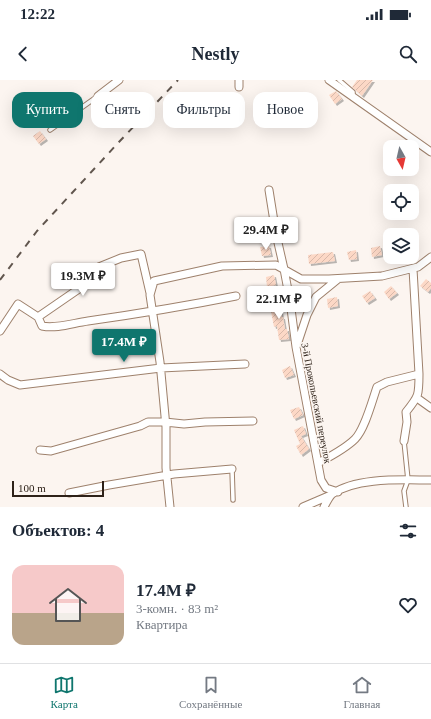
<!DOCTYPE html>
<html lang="ru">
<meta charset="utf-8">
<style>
:root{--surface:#fff;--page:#f2f2f3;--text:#1f2937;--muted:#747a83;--line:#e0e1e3;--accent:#0f766e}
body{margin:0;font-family:Georgia,serif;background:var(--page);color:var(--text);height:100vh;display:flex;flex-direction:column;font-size:15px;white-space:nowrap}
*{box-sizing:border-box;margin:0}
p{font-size:13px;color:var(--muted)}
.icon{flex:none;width:22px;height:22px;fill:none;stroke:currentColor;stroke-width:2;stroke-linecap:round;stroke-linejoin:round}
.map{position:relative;height:427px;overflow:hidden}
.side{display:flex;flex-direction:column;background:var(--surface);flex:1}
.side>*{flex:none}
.guide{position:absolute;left:12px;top:12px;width:407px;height:36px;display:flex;gap:8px}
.needle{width:26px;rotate:172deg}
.fabs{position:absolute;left:383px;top:60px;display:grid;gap:8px}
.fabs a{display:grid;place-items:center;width:36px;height:36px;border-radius:8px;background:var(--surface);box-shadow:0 4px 16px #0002;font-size:20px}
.scale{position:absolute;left:12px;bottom:10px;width:92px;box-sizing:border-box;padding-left:4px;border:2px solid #2e2219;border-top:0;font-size:11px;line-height:14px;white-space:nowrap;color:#2e2219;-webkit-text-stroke:3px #fcf5f0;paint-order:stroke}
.price{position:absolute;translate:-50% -34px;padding:0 9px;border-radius:4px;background:#fff;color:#222;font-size:13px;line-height:26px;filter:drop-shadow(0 1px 2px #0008)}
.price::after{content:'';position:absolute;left:50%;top:24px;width:12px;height:9px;margin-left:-6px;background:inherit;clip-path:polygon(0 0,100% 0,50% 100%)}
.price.on{background:var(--accent);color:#fff}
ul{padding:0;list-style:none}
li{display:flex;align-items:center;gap:12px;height:100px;padding:0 12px}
li span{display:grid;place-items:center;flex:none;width:112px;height:80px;border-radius:12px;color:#555}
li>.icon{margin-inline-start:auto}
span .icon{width:48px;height:48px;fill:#fffc;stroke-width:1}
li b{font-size:17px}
h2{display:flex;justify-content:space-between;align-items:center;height:48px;padding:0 12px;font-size:17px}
.pill{padding:0 14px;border-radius:12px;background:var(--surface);box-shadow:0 4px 16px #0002;font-size:14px;line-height:36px}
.pill.on{background:var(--accent);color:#fff}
.status{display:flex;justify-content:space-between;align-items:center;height:28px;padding:0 20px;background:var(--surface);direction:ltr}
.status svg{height:11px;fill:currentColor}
header{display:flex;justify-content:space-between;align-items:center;height:52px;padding:0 12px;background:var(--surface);font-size:18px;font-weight:700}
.menu{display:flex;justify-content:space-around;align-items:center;height:56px;border-top:1px solid var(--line);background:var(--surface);font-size:11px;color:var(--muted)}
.menu a{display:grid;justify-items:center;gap:2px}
.menu .on{color:var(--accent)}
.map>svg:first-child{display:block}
</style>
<div class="status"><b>12:22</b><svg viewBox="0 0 49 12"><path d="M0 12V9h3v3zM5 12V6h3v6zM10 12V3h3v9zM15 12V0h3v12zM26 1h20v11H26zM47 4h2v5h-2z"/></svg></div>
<header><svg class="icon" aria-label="back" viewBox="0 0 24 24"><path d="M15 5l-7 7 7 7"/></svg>Nestly<svg class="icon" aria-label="search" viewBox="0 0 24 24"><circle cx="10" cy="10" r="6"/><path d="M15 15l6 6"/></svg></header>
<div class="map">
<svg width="431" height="427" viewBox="0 0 431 427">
<defs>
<pattern id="building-hatch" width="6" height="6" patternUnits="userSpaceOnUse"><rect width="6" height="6" fill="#fcd8c6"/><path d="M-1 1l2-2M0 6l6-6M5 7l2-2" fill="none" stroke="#d8b9aa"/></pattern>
<filter id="shadow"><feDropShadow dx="2" dy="2" stdDeviation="0" flood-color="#0004"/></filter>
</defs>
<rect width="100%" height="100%" fill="#fcf5f0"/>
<path fill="url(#building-hatch)" filter="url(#shadow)" d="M 357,0 L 373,0 L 362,16 L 352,7 Z
M 336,11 L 342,19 L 335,24 L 329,15 Z
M 39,15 L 49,15 L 50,25 L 40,25 Z
M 40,51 L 46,59 L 39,64 L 33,56 Z
M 266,137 L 268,147 L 259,148 L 258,139 Z
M 269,166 L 271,175 L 262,176 L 260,167 Z
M 380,166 L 382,175 L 372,177 L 371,168 Z
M 356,170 L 357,179 L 349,180 L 347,172 Z
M 333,172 L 335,181 L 309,184 L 308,175 Z
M 274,195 L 276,205 L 267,207 L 266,197 Z
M 426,199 L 431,203 L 431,208 L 428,212 L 420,206 Z
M 391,206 L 397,213 L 389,219 L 384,212 Z
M 370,211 L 375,218 L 367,223 L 362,216 Z
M 337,217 L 338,226 L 328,228 L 327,219 Z
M 279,219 L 282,237 L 283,237 L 285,249 L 287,249 L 289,259 L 279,260 L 277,246 L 274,247 L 269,221 Z
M 290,286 L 294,295 L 285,298 L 282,290 Z
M 299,327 L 303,335 L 294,339 L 290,330 Z
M 303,346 L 306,354 L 301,356 L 309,369 L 301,375 L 296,366 L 300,364 L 294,350 Z"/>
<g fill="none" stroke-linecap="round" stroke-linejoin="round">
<g stroke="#9e816c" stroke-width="5.5">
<path id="service" d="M 339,0 L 353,12 L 353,16
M 50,50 L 98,16
M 404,361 L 408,400 L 404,411 L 406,427
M 232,389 L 233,420"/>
</g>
<g stroke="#9e816c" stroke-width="9">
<path id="minor" d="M 329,0 L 431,72
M 239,7 L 239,0
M 98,16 L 119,0
M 269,110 L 276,154 L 284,189 L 290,221 L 296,267 L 321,400 L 326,408 L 338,412
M 38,237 L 42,246 C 57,249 73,243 88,241 C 137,234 186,226 236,216
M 0,251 L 18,224 L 38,237 L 83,206 L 89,191 L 121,178 L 141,174 L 150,213
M 297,265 L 307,235 L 316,217 L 338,199
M 0,294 L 8,300 L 20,305 L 161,288 L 245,284
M 417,318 L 431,328
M 404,361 L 407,342 L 406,332 C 419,316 419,315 419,294
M 40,370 L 51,371 L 140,346 L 148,342 L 165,342 L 184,344 L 205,342 L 253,341
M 318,383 C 331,376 345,369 355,359 C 365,349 372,321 377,307 L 387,302 L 419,294 L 413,189
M 69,413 L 109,405 L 174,394 L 232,389
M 170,427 L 166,388 L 166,347 L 160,282 L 150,215 L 154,201 L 222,186 L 276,185 L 301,199 L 329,199 L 382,196 L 418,187 L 431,177
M 303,427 L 331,415
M 324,427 C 326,423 329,417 332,414 C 357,397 402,400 431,400"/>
</g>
<use href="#service" stroke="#fff" stroke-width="3.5"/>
<use href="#minor" stroke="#fff" stroke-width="7"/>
<path stroke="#61564e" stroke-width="2" stroke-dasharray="7 7" stroke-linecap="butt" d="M 0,200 L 37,151 L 118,63 L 178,0"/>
</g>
<g text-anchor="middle" stroke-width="3.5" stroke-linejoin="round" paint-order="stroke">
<g font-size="10" fill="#2e2219" stroke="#fcf5f0">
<text transform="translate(317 323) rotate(79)" y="4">3-й Прокопьевский переулок</text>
</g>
</g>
</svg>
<div class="fabs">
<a><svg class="needle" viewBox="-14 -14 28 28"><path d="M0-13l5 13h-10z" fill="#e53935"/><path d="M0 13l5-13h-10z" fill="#747a83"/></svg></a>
<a><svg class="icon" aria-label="locate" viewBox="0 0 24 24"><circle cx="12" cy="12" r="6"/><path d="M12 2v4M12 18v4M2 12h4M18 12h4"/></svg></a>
<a><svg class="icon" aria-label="layers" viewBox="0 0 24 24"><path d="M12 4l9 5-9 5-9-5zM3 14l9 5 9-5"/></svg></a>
</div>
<div class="scale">100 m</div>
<b class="price" style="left:266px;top:171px">29.4M ₽</b>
<b class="price" style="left:83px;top:217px">19.3M ₽</b>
<b class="price" style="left:279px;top:240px">22.1M ₽</b>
<b class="price on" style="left:124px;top:283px">17.4M ₽</b>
<div class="guide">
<a class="pill on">Купить</a>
<a class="pill">Снять</a>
<a class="pill">Фильтры</a>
<a class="pill">Новое</a>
</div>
</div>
<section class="side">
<h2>Объектов: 4<svg class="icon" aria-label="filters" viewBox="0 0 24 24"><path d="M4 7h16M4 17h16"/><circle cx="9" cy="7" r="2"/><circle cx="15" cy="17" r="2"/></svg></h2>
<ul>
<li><span style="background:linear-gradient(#f6c9c9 60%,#b9a48a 0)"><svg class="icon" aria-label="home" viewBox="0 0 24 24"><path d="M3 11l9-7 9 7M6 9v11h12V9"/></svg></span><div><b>17.4M ₽</b><p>3-комн. · 83 m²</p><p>Квартира</p></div><svg class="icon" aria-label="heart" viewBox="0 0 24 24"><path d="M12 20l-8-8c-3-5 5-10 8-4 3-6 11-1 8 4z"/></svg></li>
</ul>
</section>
<nav class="menu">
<a class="on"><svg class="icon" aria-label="map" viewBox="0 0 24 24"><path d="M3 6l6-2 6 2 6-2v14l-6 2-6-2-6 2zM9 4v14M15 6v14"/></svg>Карта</a>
<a><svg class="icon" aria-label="saved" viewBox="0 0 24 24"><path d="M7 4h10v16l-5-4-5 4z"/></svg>Сохранённые</a>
<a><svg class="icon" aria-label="home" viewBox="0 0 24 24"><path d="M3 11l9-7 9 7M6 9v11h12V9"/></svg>Главная</a>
</nav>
